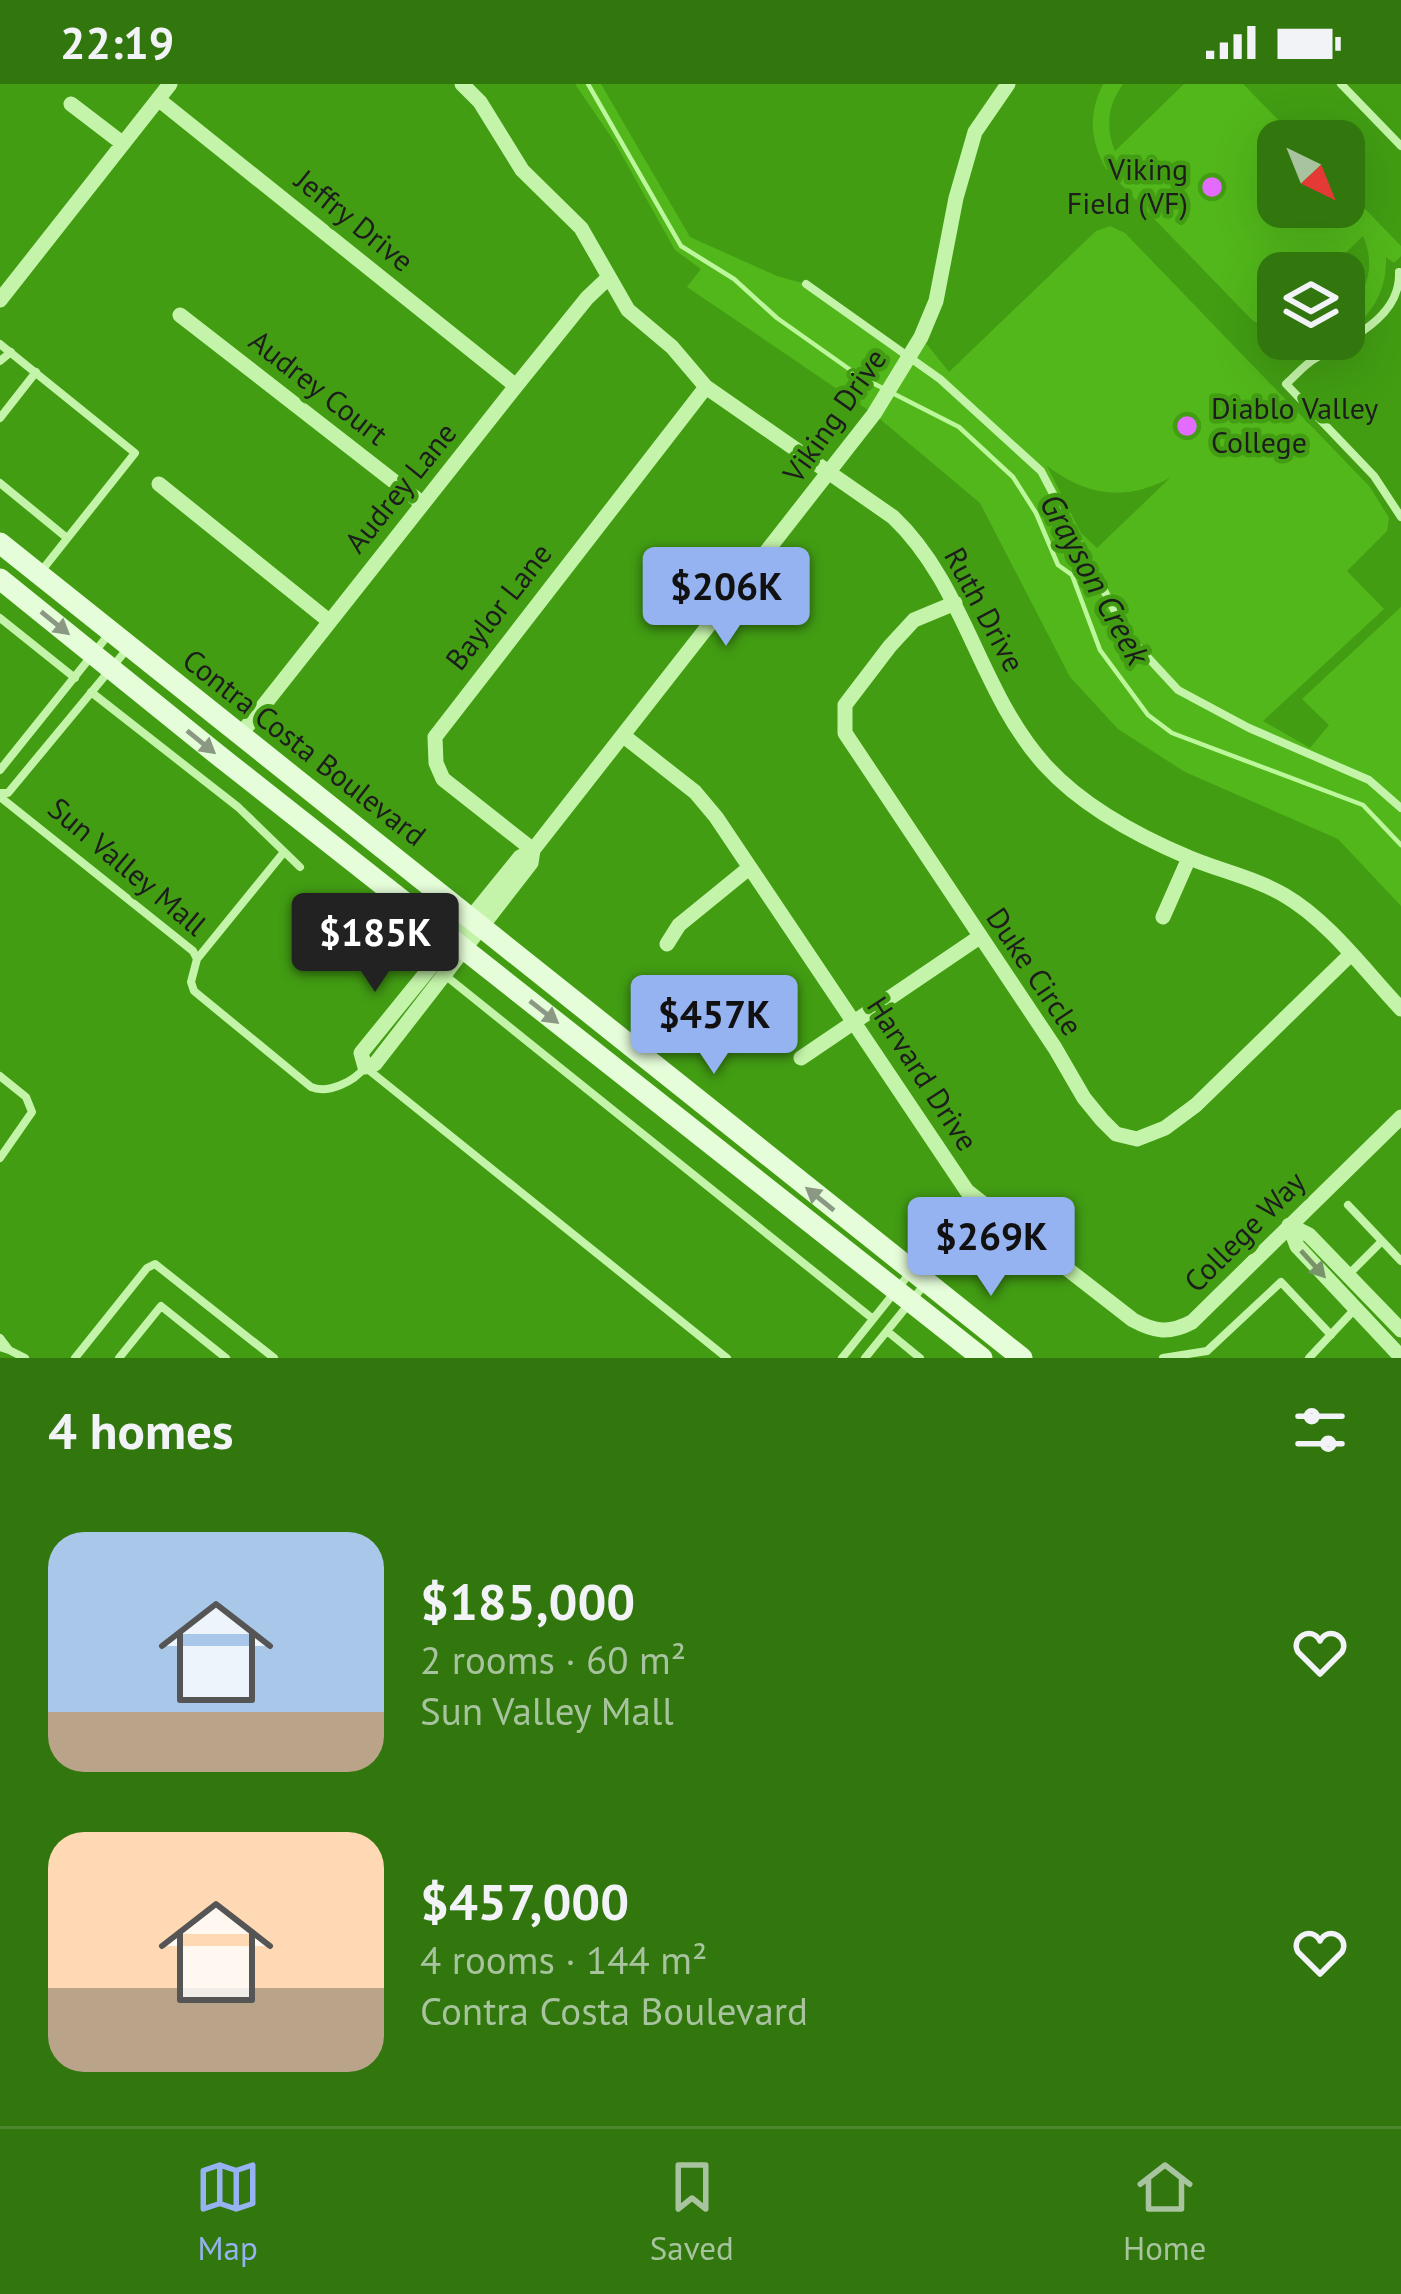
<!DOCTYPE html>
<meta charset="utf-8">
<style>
:root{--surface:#32760e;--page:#3a7b17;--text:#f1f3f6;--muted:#a8c49e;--line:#4d882e;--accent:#95b2f1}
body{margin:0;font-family:"PT Sans",sans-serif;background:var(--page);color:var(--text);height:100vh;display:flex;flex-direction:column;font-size:45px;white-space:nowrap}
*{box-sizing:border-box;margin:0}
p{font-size:39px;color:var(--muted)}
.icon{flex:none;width:66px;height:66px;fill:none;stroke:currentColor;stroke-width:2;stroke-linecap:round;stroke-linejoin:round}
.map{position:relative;height:1274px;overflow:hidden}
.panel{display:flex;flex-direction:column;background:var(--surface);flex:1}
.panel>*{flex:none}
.needle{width:78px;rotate:137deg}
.tools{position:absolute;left:1257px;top:36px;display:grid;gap:24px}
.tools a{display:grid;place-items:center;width:108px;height:108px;border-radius:24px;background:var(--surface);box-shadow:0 12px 48px #0002;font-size:60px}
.price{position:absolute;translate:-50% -102px;padding:0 27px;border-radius:12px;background:var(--accent);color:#111;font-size:39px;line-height:78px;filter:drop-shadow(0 3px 6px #0008)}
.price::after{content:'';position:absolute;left:50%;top:72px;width:36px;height:27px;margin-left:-18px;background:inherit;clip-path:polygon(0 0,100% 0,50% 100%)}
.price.active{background:#222;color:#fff}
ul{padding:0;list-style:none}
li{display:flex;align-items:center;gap:36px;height:300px;padding:0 48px}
li span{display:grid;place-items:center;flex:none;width:336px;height:240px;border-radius:36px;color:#555}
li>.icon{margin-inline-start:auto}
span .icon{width:144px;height:144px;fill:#fffc;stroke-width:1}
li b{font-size:51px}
h2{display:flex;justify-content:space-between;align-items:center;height:144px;padding:0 48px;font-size:51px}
.status{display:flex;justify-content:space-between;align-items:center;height:84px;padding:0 60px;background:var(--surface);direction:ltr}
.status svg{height:33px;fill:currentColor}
.tab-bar{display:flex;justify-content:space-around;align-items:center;height:168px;border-top:3px solid var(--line);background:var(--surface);font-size:33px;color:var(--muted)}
.tab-bar a{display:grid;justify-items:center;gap:6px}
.tab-bar .active{color:var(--accent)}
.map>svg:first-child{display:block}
</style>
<div class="status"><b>22:19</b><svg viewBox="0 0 49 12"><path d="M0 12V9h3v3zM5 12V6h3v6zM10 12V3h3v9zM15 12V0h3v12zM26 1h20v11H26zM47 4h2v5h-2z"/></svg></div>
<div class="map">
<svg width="1401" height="1274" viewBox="0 0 1401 1274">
<rect width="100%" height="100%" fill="#429d13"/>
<path fill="#52b71b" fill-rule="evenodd" d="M 575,0 L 601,0 L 690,153 L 777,192 L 806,200 L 908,274 L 921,253 L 949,288 L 1096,147 L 1110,142 L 1125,149 L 1370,403 L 1389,434 L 1387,447 L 1347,487 L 1384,525 L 1263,637 L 1310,664 L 1329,641 L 1302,615 L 1401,523 L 1401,822 L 1338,755 L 1185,688 L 1118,645 L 1070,593 L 980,419 L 874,330 L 687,203 L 701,185 L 675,166 L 614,57 ZM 1047,382 C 1088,412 1124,418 1170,394 L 1097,464 L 1081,449 Z
M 1103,0 L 1123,0 C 1108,21 1105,43 1115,67 L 1184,0 L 1243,0 L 1299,57 L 1278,57 L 1278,123 L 1344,123 L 1344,103 L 1401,162 L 1401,172 L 1394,179 L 1386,173 C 1387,206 1373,232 1344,249 L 1344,230 C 1368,209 1376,182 1363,152 L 1325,189 L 1278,189 L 1278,253 L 1251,235 L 1106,85 C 1090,57 1088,30 1103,0 Z"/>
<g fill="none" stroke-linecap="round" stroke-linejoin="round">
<path stroke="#bdf79b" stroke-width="4.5" d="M 588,0 L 681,162 L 734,195 L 777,234 L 859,292 L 959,343 L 1013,393 L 1036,429 L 1058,481 L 1072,491 L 1100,566 L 1148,631 L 1172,649 L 1363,721 L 1401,761"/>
<path stroke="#c4f4a9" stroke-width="8" d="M 1341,0 L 1401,62
M 1399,188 C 1401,234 1349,255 1316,274 C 1305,280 1296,291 1286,300 L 1374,392 L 1401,433
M 806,200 L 940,295 L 1041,387 L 1128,552 L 1178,606 L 1249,644 L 1369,696 L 1401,724
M 0,260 L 135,369 L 39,490
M 0,277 L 11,268
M 0,334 L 36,288
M 0,399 L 67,454
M 0,534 L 75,594
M 91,608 L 238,723 L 300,783
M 0,686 L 109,550
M 0,709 L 8,709 L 128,564
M 0,713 L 193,867 L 197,875 L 191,898 L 194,907 L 311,1003 C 328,1010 354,998 365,983 L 727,1274
M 197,875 L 284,768
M 446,892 L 873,1235
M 0,992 L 26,1013 L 32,1028 L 0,1074
M 1348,1121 L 1401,1177
M 1349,1190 L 1382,1157
M 887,1247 L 920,1274
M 0,1254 L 9,1266 L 0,1263
M 9,1266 L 25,1274
M 75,1274 L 147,1184 L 155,1180 L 274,1274
M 119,1274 L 161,1222 L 226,1274
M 842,1274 L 910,1189
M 865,1274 L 925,1200
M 1163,1274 L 1207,1267 L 1281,1198 L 1331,1251
M 1309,1274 L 1354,1226"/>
<path stroke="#c4f4a9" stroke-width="15" d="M 462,0 L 480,18 L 522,86 L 581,144 L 628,226 L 672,263 L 706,303 L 893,433 C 965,501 979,608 1045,681 C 1082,722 1140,753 1190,774 C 1221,787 1255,794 1284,811 C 1329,837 1365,887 1401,925
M 158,15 L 516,302
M 71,20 L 122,59
M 0,216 L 170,0
M 180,231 L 423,420
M 159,400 L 329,537
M 955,519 L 914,536 L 890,562 L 845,621 L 845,649 L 1055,964 L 1084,1014 L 1102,1036 L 1116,1050 L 1137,1055 L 1165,1044 L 1196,1021 L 1350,871
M 241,650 L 516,302 L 587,214 L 607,195
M 625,653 L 695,708 L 716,733 L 967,1107 L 1133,1236 C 1155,1248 1169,1250 1192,1238 L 1401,1033
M 533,766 L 531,779 L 375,980 L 365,983 L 361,969 L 520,773 L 533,766 L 874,330 L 921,253 L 936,217 L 956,114 L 975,48 L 1008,0
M 533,766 L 443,695 L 436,679 L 435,653 L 706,303
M 1163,833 L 1189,774
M 667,860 L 679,841 L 749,784
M 801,974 L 978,854
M 1401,1246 L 1309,1151 L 1289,1141 L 1297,1162 L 1401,1273"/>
<path stroke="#e5fdd9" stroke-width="21" d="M 0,459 L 1022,1274
M 0,495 L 218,671 L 982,1274"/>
</g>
<defs><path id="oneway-solid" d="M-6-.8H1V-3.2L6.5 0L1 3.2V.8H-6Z" transform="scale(3)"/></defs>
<g fill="#8b9884">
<use href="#oneway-solid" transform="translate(55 539) rotate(39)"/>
<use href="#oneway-solid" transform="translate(201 658) rotate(39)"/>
<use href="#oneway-solid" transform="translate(544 928) rotate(38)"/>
<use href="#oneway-solid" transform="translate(820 1115) rotate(-141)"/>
</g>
<use fill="#79936a" href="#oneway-solid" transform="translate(1313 1180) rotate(48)"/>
<g fill="#e36cff" stroke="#429d13" stroke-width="4.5">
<circle cx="1212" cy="103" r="12"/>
<circle cx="1187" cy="342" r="12"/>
</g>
<g text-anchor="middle" stroke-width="9" stroke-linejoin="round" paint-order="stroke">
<g font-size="30" fill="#1d1d1d" stroke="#429d13" text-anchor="end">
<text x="1188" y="96">Viking<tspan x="1188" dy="34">Field (VF)</tspan></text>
<text x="1211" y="335" text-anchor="start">Diablo Valley<tspan x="1211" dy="34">College</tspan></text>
</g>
<g font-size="30" fill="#1d1d1d" stroke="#429d13">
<text transform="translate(354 137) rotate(39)" y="10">Jeffry Drive</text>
<text transform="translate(318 304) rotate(38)" y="10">Audrey Court</text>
<text transform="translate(835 332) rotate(-55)" y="10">Viking Drive</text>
<text transform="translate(401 404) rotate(-51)" y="10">Audrey Lane</text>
<text transform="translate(499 523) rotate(-52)" y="10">Baylor Lane</text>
<text transform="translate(984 526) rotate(62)" y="10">Ruth Drive</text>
<text transform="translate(304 664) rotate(38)" y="10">Contra Costa Boulevard</text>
<text transform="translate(127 783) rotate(40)" y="10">Sun Valley Mall</text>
<text transform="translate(1034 888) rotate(56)" y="10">Duke Circle</text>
<text transform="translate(922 990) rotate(57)" y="10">Harvard Drive</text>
<text transform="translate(1245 1148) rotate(-45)" y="10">College Way</text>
</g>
<g font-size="33" font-style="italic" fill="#1a1d19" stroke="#429d13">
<text transform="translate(1095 495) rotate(61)" y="12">Grayson Creek</text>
</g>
</g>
</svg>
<div class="tools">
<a><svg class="needle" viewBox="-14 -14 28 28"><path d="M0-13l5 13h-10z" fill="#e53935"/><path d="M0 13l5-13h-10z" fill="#a8c49e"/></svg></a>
<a><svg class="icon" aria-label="layers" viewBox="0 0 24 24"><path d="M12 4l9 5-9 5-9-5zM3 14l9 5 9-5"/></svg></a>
</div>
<b class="price" style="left:726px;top:565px">$206K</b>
<b class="price active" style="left:375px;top:911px">$185K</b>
<b class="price" style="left:714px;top:993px">$457K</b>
<b class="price" style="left:991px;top:1215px">$269K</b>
</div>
<section class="panel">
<h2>4 homes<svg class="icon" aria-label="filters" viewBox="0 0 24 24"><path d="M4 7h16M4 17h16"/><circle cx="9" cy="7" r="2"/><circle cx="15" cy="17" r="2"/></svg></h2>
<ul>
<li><span style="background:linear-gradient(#a9c7e8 75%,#b9a48a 0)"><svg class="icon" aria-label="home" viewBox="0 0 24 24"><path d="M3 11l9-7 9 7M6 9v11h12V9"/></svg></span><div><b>$185,000</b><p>2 rooms · 60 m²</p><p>Sun Valley Mall</p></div><svg class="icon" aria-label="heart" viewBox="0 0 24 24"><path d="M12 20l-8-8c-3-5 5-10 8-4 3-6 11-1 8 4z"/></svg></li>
<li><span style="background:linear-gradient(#ffd9b3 65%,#b9a48a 0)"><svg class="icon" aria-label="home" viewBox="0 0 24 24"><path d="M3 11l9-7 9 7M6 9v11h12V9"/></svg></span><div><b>$457,000</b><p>4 rooms · 144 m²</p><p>Contra Costa Boulevard</p></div><svg class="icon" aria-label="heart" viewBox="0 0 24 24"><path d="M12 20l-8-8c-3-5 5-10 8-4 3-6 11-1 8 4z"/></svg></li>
</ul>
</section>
<nav class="tab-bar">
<a class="active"><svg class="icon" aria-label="map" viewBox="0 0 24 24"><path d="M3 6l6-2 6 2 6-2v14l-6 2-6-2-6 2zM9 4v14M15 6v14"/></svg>Map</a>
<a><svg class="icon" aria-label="saved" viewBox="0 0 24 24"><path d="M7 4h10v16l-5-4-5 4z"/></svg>Saved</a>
<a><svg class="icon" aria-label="home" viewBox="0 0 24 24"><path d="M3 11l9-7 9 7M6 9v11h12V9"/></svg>Home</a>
</nav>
